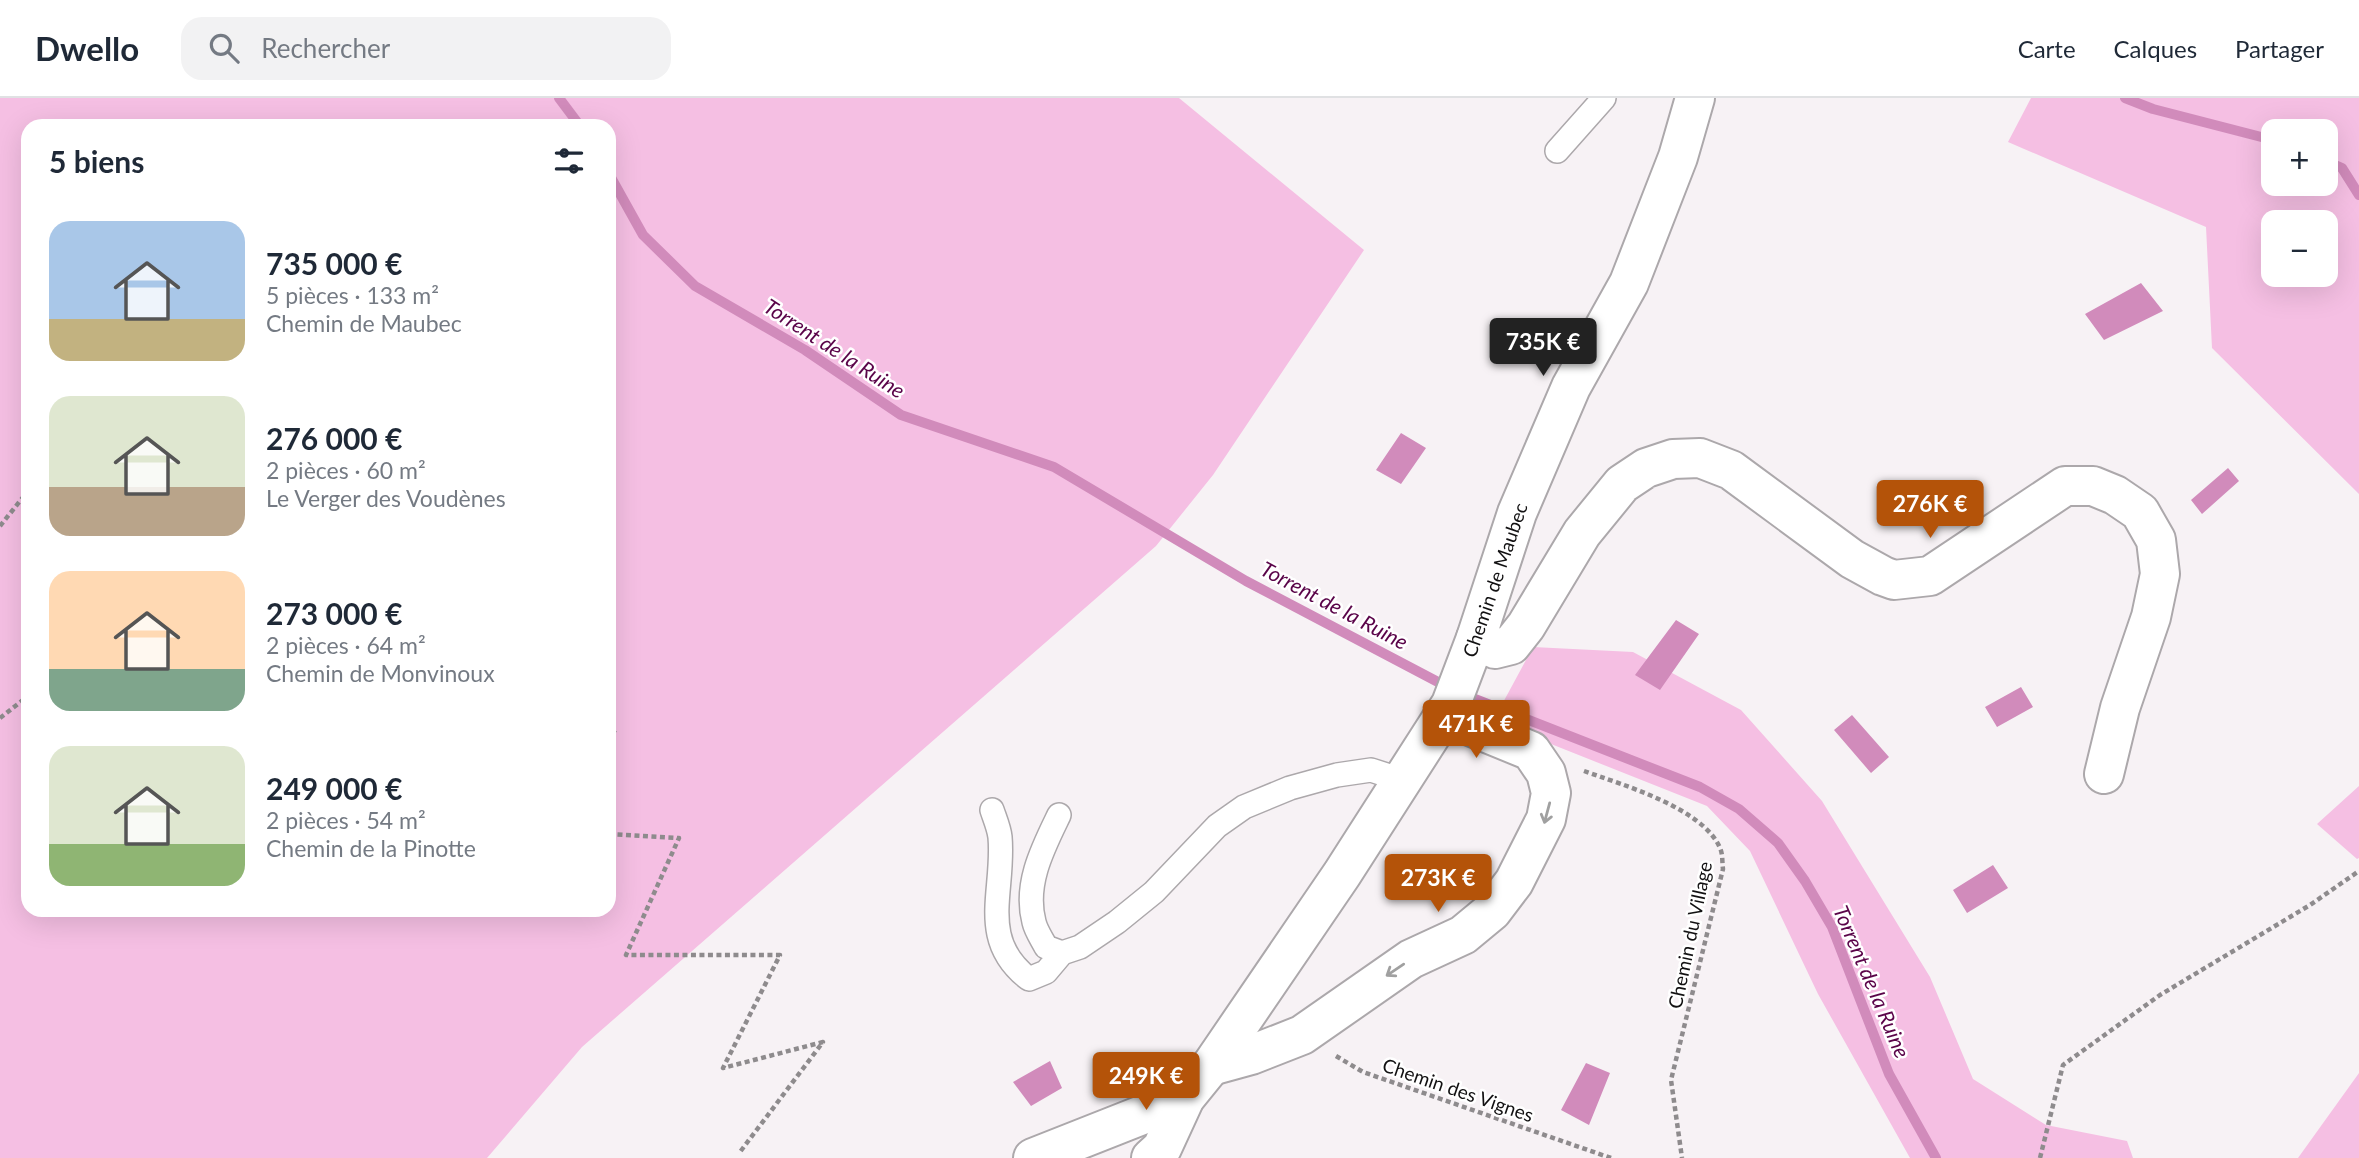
<!DOCTYPE html>
<html lang="fr">
<meta charset="utf-8">
<style>
:root{--surface:#fff;--page:#f2f2f3;--text:#1f2937;--muted:#747a83;--line:#e0e1e3;--accent:#b45309}
body{margin:0;font-family:Lato,sans-serif;background:var(--page);color:var(--text);height:100vh;display:flex;flex-direction:column;font-size:26px;white-space:nowrap}
*{box-sizing:border-box;margin:0}
p{font-size:23px;color:var(--muted)}
.icon{flex:none;width:38px;height:38px;fill:none;stroke:currentColor;stroke-width:2;stroke-linecap:round;stroke-linejoin:round}
.map{position:relative;flex:1;overflow:hidden}
.drawer{position:absolute;left:21px;top:21px;width:595px;height:798px;display:flex;flex-direction:column;background:var(--surface);border-radius:21px;box-shadow:0 7px 28px #0002}
.drawer>*{flex:none}
.fabs{position:absolute;left:2261px;top:21px;display:grid;gap:14px}
.fabs a{display:grid;place-items:center;width:77px;height:77px;border-radius:14px;background:var(--surface);box-shadow:0 7px 28px #0002;font-size:35px}
.price{position:absolute;translate:-50% -60px;padding:0 16px;border-radius:7px;background:var(--accent);color:#fff;font-size:23px;line-height:46px;filter:drop-shadow(0 2px 4px #0008)}
.price::after{content:'';position:absolute;left:50%;top:42px;width:21px;height:16px;margin-left:-10px;background:inherit;clip-path:polygon(0 0,100% 0,50% 100%)}
.price.selected{background:#222;color:#fff}
ul{padding:0;list-style:none}
li{display:flex;align-items:center;gap:21px;height:175px;padding:0 28px}
li span{display:grid;place-items:center;flex:none;width:196px;height:140px;border-radius:21px;color:#555}
li>.icon{margin-inline-start:auto}
span .icon{width:84px;height:84px;fill:#fffc;stroke-width:1}
li b{font-size:30px}
h2{display:flex;justify-content:space-between;align-items:center;height:84px;padding:0 28px;font-size:30px}
header{display:flex;align-items:center;gap:42px;box-sizing:border-box;height:98px;padding:0 35px;background:var(--surface);border-bottom:2px solid var(--line)}
header strong{font-size:33px}
nav{display:flex;gap:38px;margin-inline-start:auto;font-size:24px}
.search{width:490px;height:63px;background:var(--page);display:flex;align-items:center;gap:18px;box-sizing:border-box;padding:0 24px;border-radius:21px;color:var(--muted);font-size:26px}
.map>svg:first-child{display:block}
</style>
<header>
<strong>Dwello</strong>
<div class="search"><svg class="icon" aria-label="search" viewBox="0 0 24 24"><circle cx="10" cy="10" r="6"/><path d="M15 15l6 6"/></svg>Rechercher</div>
<nav><a>Carte</a><a>Calques</a><a>Partager</a></nav>
</header>
<div class="map">
<svg width="2359" height="1060" viewBox="0 0 2359 1060">
<rect width="100%" height="100%" fill="#f7f2f5"/>
<path fill="#f5bfe3" fill-rule="evenodd" d="M 0,0 L 1179,0 L 1364,152 L 1213,377 L 1156,448 L 582,949 L 487,1060 L 0,1060 ZM 609,28 L 609,812 L 28,812 L 28,28 Z
M 2031,0 L 2359,0 L 2359,396 L 2212,250 L 2206,129 L 2008,44 ZM 2326,33 L 2326,86 L 2273,86 L 2273,33 ZM 2326,124 L 2326,177 L 2273,177 L 2273,124 Z
M 1533,549 L 1633,554 L 1741,612 L 1822,703 L 1930,879 L 1973,981 L 2046,1027 L 2127,1043 L 2133,1060 L 1910,1060 L 1818,896 L 1750,753 L 1707,708 L 1493,623 Z
M 2359,688 L 2359,760 L 2357,761 L 2317,726 Z
M 2359,975 L 2359,1060 L 2298,1060 Z"/>
<path fill="#d18bbb" d="M 2141,185 L 2163,213 L 2104,242 L 2085,216 Z
M 1401,335 L 1426,350 L 1401,386 L 1376,372 Z
M 2228,370 L 2239,383 L 2202,416 L 2191,402 Z
M 1676,522 L 1699,536 L 1660,592 L 1635,577 Z
M 2021,589 L 2033,609 L 1997,629 L 1985,609 Z
M 1852,617 L 1889,659 L 1871,675 L 1834,632 Z
M 1993,767 L 2008,790 L 1967,815 L 1953,792 Z
M 1050,963 L 1062,990 L 1031,1008 L 1013,984 Z
M 1586,965 L 1610,975 L 1589,1027 L 1561,1012 Z"/>
<g fill="none" stroke-linecap="round" stroke-linejoin="round">
<path stroke="#d18bbb" stroke-width="10" d="M 559,0 L 580,28
M 2125,0 L 2153,11 L 2273,42
M 2326,63 L 2342,70 L 2359,97
M 609,76 L 643,137 L 695,188 L 805,252 L 901,317 L 1054,369 L 1246,483 L 1457,594 L 1700,689 L 1739,711 L 1778,745 L 1805,783 L 1832,829 L 1889,976 L 1936,1060"/>
<g stroke="#aca8ab" stroke-width="26">
<path id="lane" d="M 1557,53 L 1604,0
M 992,712 C 995,721 999,730 1000,739 C 1005,793 977,841 1029,881 L 1046,874 L 1062,855
M 1059,717 C 1043,750 1024,786 1034,824 C 1036,833 1042,841 1046,849 L 1062,855 L 1080,849 L 1117,824 L 1154,794 L 1217,728 L 1244,709 L 1290,690 L 1337,677 L 1371,672 L 1402,682"/>
</g>
<g stroke="#aca8ab" stroke-width="42">
<path id="street" d="M 1476,540 L 1495,551 L 1511,547 L 1526,528 L 1582,435 L 1622,386 L 1646,370 L 1673,361 L 1700,360 L 1731,372 L 1852,461 L 1883,478 L 1894,482 L 1930,478 L 2065,388 L 2093,388 L 2115,397 L 2140,414 L 2156,442 L 2160,476 L 2151,519 L 2120,610 L 2104,676
M 1211,968 L 1251,957 L 1302,937 L 1411,861 L 1463,837 L 1492,813 L 1514,784 L 1546,721 L 1551,695 L 1546,675 L 1531,653 L 1443,617
M 1033,1060 L 1185,1000"/>
</g>
<g stroke="#aca8ab" stroke-width="42">
<path id="secondary" d="M 1151,1060 L 1162,1050 L 1185,1000 L 1211,968 L 1342,776 L 1451,606 L 1476,540 L 1517,415 L 1571,289 L 1629,185 L 1678,59 L 1695,0"/>
</g>
<path stroke="#8e8b8d" stroke-width="4.5" stroke-dasharray="5 3.5" stroke-linecap="butt" d="M 0,428 L 28,393
M 0,620 L 28,598
M 609,631 L 616,631 L 609,640
M 1584,673 C 1623,687 1703,710 1720,750 C 1723,756 1722,765 1723,771 L 1671,982 L 1682,1060
M 609,736 L 679,740 L 626,857 L 780,857 L 723,970 L 823,944 L 740,1054
M 1336,958 L 1363,974 L 1611,1060
M 2040,1060 L 2063,967 L 2160,897 L 2310,807 L 2359,773"/>
<use href="#lane" stroke="#fff" stroke-width="23"/>
<use href="#street" stroke="#fff" stroke-width="38"/>
<use href="#secondary" stroke="#fff" stroke-width="38"/>
</g>
<defs><path id="oneway-shaft" d="M-6 0H5M1.5-3L5.5 0L1.5 3" fill="none" stroke-width="1.6" stroke-linecap="round" stroke-linejoin="round" transform="scale(1.75)"/></defs>
<g stroke="#a0a0a0">
<use href="#oneway-shaft" transform="translate(1547 715) rotate(105)"/>
<use href="#oneway-shaft" transform="translate(1395 872) rotate(146)"/>
</g>
<g text-anchor="middle" stroke-width="5" stroke-linejoin="round" paint-order="stroke">
<g font-size="19" fill="#121112" stroke="#fff">
<text transform="translate(1495 482) rotate(-71)" y="7">Chemin de Maubec</text>
<text transform="translate(1690 837) rotate(-78)" y="7">Chemin du Village</text>
<text transform="translate(1458 992) rotate(19)" y="7">Chemin des Vignes</text>
</g>
<g font-size="21" font-style="italic" fill="#5a0449" stroke="#fff">
<text transform="translate(834 251) rotate(33)" y="7">Torrent de la Ruine</text>
<text transform="translate(1334 508) rotate(28)" y="7">Torrent de la Ruine</text>
<text transform="translate(1871 884) rotate(67)" y="7">Torrent de la Ruine</text>
</g>
</g>
</svg>
<div class="fabs">
<a>+</a>
<a>−</a>
</div>
<b class="price selected" style="left:1543px;top:280px">735K €</b>
<b class="price" style="left:1930px;top:442px">276K €</b>
<b class="price" style="left:1476px;top:662px">471K €</b>
<b class="price" style="left:1438px;top:816px">273K €</b>
<b class="price" style="left:1146px;top:1014px">249K €</b>
<section class="drawer">
<h2>5 biens<svg class="icon" aria-label="filters" viewBox="0 0 24 24"><path d="M4 7h16M4 17h16"/><circle cx="9" cy="7" r="2"/><circle cx="15" cy="17" r="2"/></svg></h2>
<ul>
<li><span style="background:linear-gradient(#a9c7e8 70%,#c2b280 0)"><svg class="icon" aria-label="home" viewBox="0 0 24 24"><path d="M3 11l9-7 9 7M6 9v11h12V9"/></svg></span><div><b>735 000 €</b><p>5 pièces · 133 m²</p><p>Chemin de Maubec</p></div></li>
<li><span style="background:linear-gradient(#dfe7d0 65%,#b9a48a 0)"><svg class="icon" aria-label="home" viewBox="0 0 24 24"><path d="M3 11l9-7 9 7M6 9v11h12V9"/></svg></span><div><b>276 000 €</b><p>2 pièces · 60 m²</p><p>Le Verger des Voudènes</p></div></li>
<li><span style="background:linear-gradient(#ffd9b3 70%,#7fa58c 0)"><svg class="icon" aria-label="home" viewBox="0 0 24 24"><path d="M3 11l9-7 9 7M6 9v11h12V9"/></svg></span><div><b>273 000 €</b><p>2 pièces · 64 m²</p><p>Chemin de Monvinoux</p></div></li>
<li><span style="background:linear-gradient(#dfe7d0 70%,#8fb573 0)"><svg class="icon" aria-label="home" viewBox="0 0 24 24"><path d="M3 11l9-7 9 7M6 9v11h12V9"/></svg></span><div><b>249 000 €</b><p>2 pièces · 54 m²</p><p>Chemin de la Pinotte</p></div></li>
</ul>
</section>
</div>
